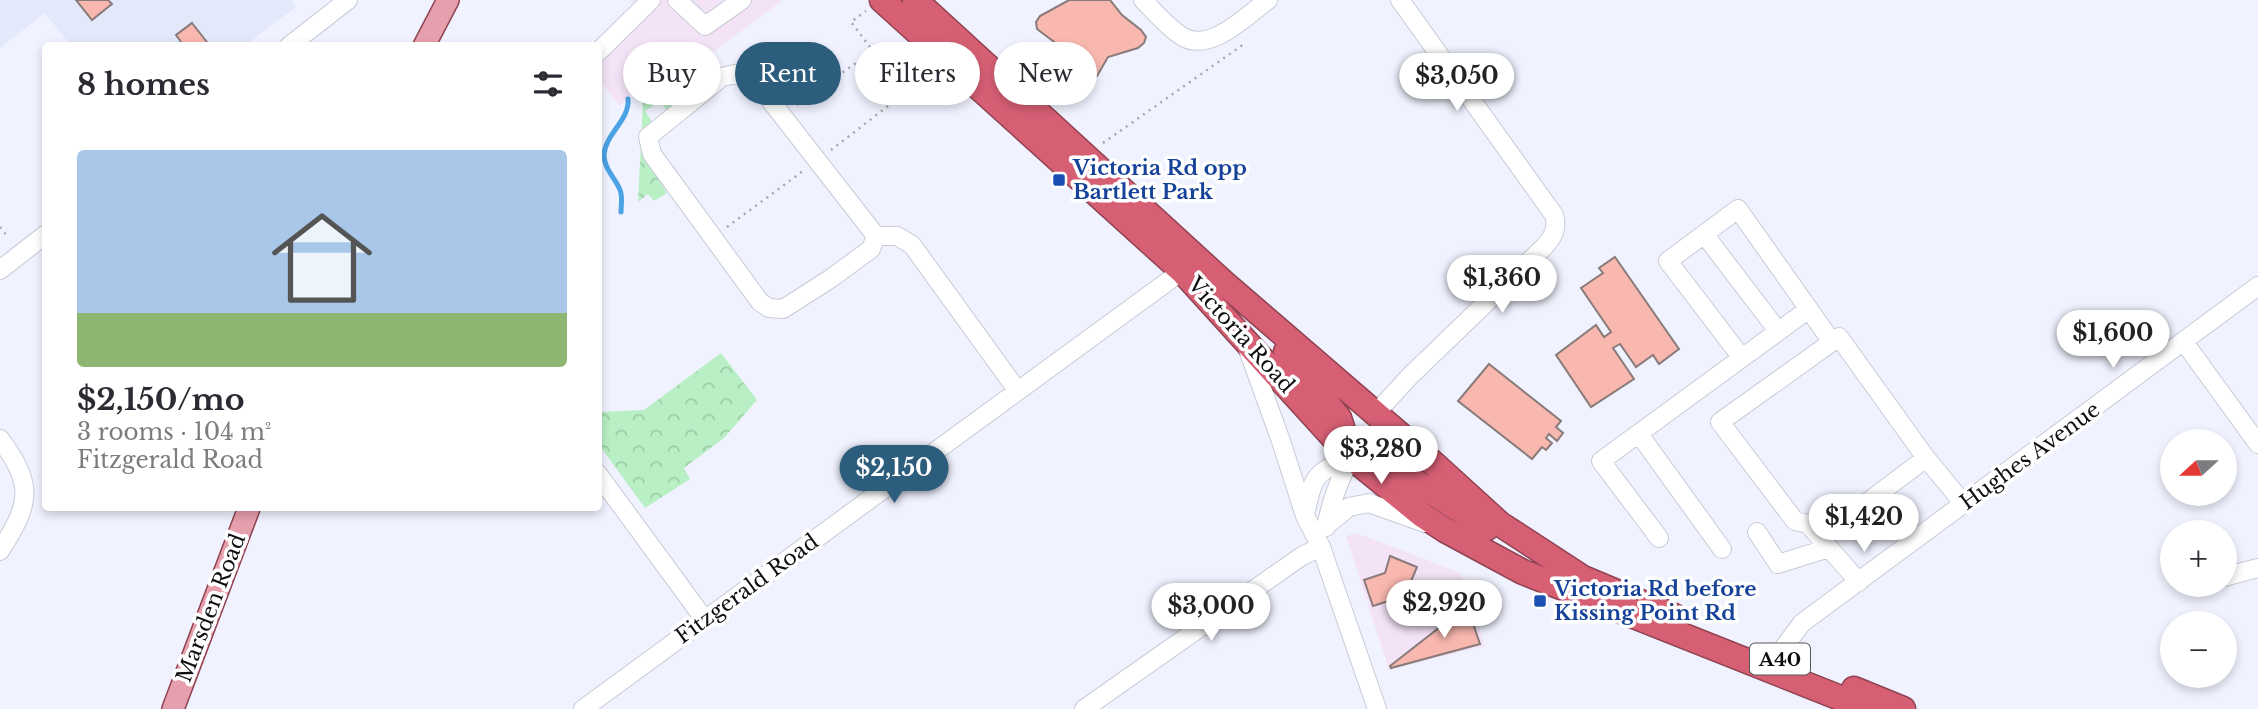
<!DOCTYPE html>
<meta charset="utf-8">
<style>
:root{--surface:#fff;--page:#f7f7f7;--text:#2b2b33;--muted:#7c7c81;--accent:#2d5d7c}
body{margin:0;font-family:"Libre Baskerville",serif;background:var(--page);color:var(--text);height:100vh;display:flex;flex-direction:column;font-size:26px;white-space:nowrap}
*{box-sizing:border-box;margin:0}
p{font-size:23px;color:var(--muted)}
.icon{flex:none;width:38px;height:38px;fill:none;stroke:currentColor;stroke-width:2;stroke-linecap:round;stroke-linejoin:round}
.map{position:relative;flex:1;overflow:hidden}
.drawer{position:absolute;left:42px;top:42px;width:560px;height:469px;display:flex;flex-direction:column;background:var(--surface);border-radius:7px;box-shadow:0 4px 10px #0003}
.drawer>*{flex:none}
.top-card{position:absolute;left:623px;top:42px;width:665px;height:63px;display:flex;gap:14px}
.needle{width:46px;rotate:249deg}
.fabs{position:absolute;left:2160px;top:429px;display:grid;gap:14px}
.fabs a{display:grid;place-items:center;width:77px;height:77px;border-radius:50%;background:var(--surface);box-shadow:0 4px 10px #0003;font-size:35px}
.price{position:absolute;translate:-50% -60px;padding:0 16px;border-radius:24px;background:#fff;color:#222;font-size:23px;line-height:46px;filter:drop-shadow(0 2px 4px #0008)}
.price::after{content:'';position:absolute;left:50%;top:42px;width:21px;height:16px;margin-left:-10px;background:inherit;clip-path:polygon(0 0,100% 0,50% 100%)}
.price.on{background:var(--accent);color:#fff}
ul{padding:0;list-style:none}
li{display:grid;align-content:center;gap:14px;height:371px;padding:0 35px}
li span{display:grid;place-items:center;height:217px;border-radius:7px;color:#555}
li>.icon{margin-inline-start:auto}
span .icon{width:126px;height:126px;fill:#fffc;stroke-width:1}
li b{font-size:30px}
h2{display:flex;justify-content:space-between;align-items:center;height:84px;padding:0 35px;font-size:30px}
.pill{padding:0 24px;border-radius:32px;background:var(--surface);box-shadow:0 4px 10px #0003;font-size:24px;line-height:63px}
.pill.on{background:var(--accent);color:#fff}
.map>svg:first-child{display:block}
</style>
<div class="map">
<svg width="2258" height="709" viewBox="0 0 2258 709">
<defs>
<pattern id="park-crowns" width="20" height="18" patternUnits="userSpaceOnUse" patternTransform="scale(1.75)"><rect width="20" height="18" fill="#b9efc5"/><path d="M2 6a3 3 0 1 1 6 0M12 15a3 3 0 1 1 6 0" fill="none" stroke="#9ecca8"/></pattern>
</defs>
<rect width="100%" height="100%" fill="#f0f3ff"/>
<path fill="#f4e3f6" d="M 631,0 L 783,0 L 697,64 L 669,100 L 644,78 L 620,106 L 599,80 L 598,46 L 638,6 Z
M 1356,533 L 1461,573 L 1485,646 L 1389,670 L 1346,536 Z"/>
<path fill="#e3e8fb" d="M 0,0 L 291,0 L 296,7 L 246,45 L 70,45 L 45,13 L 0,48 Z"/>
<path fill="url(#park-crowns)" d="M 646,80 L 668,100 L 680,88 L 692,100 L 670,117 L 661,101 L 645,111 L 651,120 C 643,158 647,161 667,193 L 654,201 L 648,194 L 638,202 L 643,102 L 638,87 Z
M 721,353 L 757,400 L 724,438 L 684,468 L 690,479 L 645,508 L 599,445 L 599,412 L 644,410 Z"/>
<g fill="none" stroke-linecap="round" stroke-linejoin="round">
<path stroke="#4ba2e5" stroke-width="5" d="M 621,212 C 621,206 623,197 620,190 C 616,179 604,169 604,155 C 605,134 630,120 628,99"/>
</g>
<path fill="#f8b7af" stroke="#887b79" stroke-width="2" d="M 76,0 L 108,0 L 112,4 L 92,20 Z
M 1069,0 L 1110,0 L 1122,15 L 1141,30 L 1146,37 L 1144,43 L 1138,48 L 1108,57 L 1097,76 L 1090,79 L 1083,77 L 1062,48 L 1037,29 L 1036,22 L 1040,16 Z
M 192,23 L 210,46 L 184,46 L 176,35 Z
M 1615,257 L 1679,349 L 1659,364 L 1653,355 L 1636,367 L 1620,344 L 1613,348 L 1634,379 L 1591,407 L 1556,355 L 1596,325 L 1604,337 L 1611,332 L 1581,288 L 1603,273 L 1599,268 Z
M 1489,364 L 1561,421 L 1556,427 L 1563,433 L 1557,441 L 1549,434 L 1546,438 L 1552,443 L 1546,450 L 1542,447 L 1532,459 L 1458,401 Z
M 1390,556 L 1417,567 L 1406,593 L 1398,598 L 1373,606 L 1364,580 L 1385,573 Z
M 1467,606 L 1480,644 L 1391,668 L 1390,666 Z"/>
<g fill="none" stroke-linecap="round" stroke-linejoin="round">
<g stroke="#c8cbd7" stroke-width="20">
<path id="minor" d="M 677,0 L 705,26 L 742,0
M 1143,0 C 1155,12 1169,29 1183,37 C 1211,53 1247,15 1268,0
M 289,46 L 348,0
M 598,52 L 651,0
M 735,74 L 756,82 L 876,236 L 871,249 L 830,279 L 783,309 L 769,308 L 760,302 L 652,154 L 648,137 L 722,77 Z
M 1704,234 L 1778,331
M 876,236 L 897,236 L 912,245 L 1017,390
M 0,270 L 46,234
M 2184,342 L 2258,444
M 1247,347 L 1281,441 L 1305,516 L 1321,547 L 1377,709
M 1742,358 L 1668,261 L 1738,209 L 1832,342
M 1376,413 L 1410,376 L 1544,247 C 1553,237 1558,229 1554,215 L 1400,0
M 1639,434 L 1722,549
M 0,439 C 35,486 30,504 0,551
M 598,474 L 705,620
M 1306,511 C 1313,474 1317,472 1351,457
M 1327,525 L 1349,507 L 1369,503 L 1425,523
M 1326,527 C 1331,501 1339,480 1351,457
M 1757,532 L 1778,564 L 1829,548
M 1659,538 L 1601,461 L 1809,309
M 1820,538 L 1926,458
M 2224,577 L 2258,568
M 1859,582 L 1808,524 L 1795,521 L 1720,422 L 1839,337 L 1926,458 L 1964,504
M 1776,658 L 1802,623 L 2258,286
M 583,709 L 1182,271
M 1084,709 L 1302,556 L 1321,547"/>
</g>
<g stroke="#904352" stroke-width="24">
<path id="major" d="M 424,46 L 448,0
M 173,709 L 249,508"/>
</g>
<g stroke="#904352" stroke-width="27">
<path id="highway" d="M 882,0 L 1182,271 L 1351,457 L 1422,515 L 1445,530 L 1523,572 L 1868,709
M 915,0 L 1224,283 L 1434,464 L 1500,524 L 1583,578 L 1674,616
M 1286,352 L 1339,418 L 1350,452
M 1351,457 L 1364,455 L 1381,459 L 1487,528
M 1854,689 L 1903,709"/>
</g>
<path stroke="#a5a7b1" stroke-width="2.5" stroke-dasharray="2 5" stroke-linecap="butt" d="M 797,105 L 873,51 L 851,22 L 866,11
M 1103,143 L 1244,44
M 831,150 L 931,73
M 0,227 L 8,237
M 727,227 L 803,171"/>
<use href="#minor" stroke="#fff" stroke-width="18"/>
<use href="#major" stroke="#e69fac" stroke-width="21"/>
<use href="#highway" stroke="#d65f74" stroke-width="24"/>
</g>
<g fill="#1a4fb4" stroke="#fff" stroke-width="2.5">
<rect x="1052" y="173" width="14" height="14" rx="3.5"/>
<rect x="1533" y="594" width="14" height="14" rx="3.5"/>
</g>
<g text-anchor="middle" stroke-width="7" stroke-linejoin="round" paint-order="stroke">
<rect fill="#fff" stroke="#565659" stroke-width="2" x="1750" y="643.5" width="60" height="31" rx="5"/>
<g font-size="19" font-weight="bold" fill="#0d0e12">
<text x="1780" y="666">A40</text>
</g>
<g font-size="21" font-weight="bold" fill="#164399" stroke="#fff" text-anchor="start">
<text x="1073" y="175">Victoria Rd opp<tspan x="1073" dy="24">Bartlett Park</tspan></text>
<text x="1554" y="596">Victoria Rd before<tspan x="1554" dy="24">Kissing Point Rd</tspan></text>
</g>
<g font-size="21" fill="#0d0e12" stroke="#fff">
<text transform="translate(1241 335) rotate(48)" y="7">Victoria Road</text>
<text transform="translate(2030 456) rotate(-36)" y="7">Hughes Avenue</text>
<text transform="translate(747 589) rotate(-36)" y="7">Fitzgerald Road</text>
<text transform="translate(211 608) rotate(-69)" y="7">Marsden Road</text>
</g>
</g>
</svg>
<div class="fabs">
<a><svg class="needle" viewBox="-14 -14 28 28"><path d="M0-13l5 13h-10z" fill="#e53935"/><path d="M0 13l5-13h-10z" fill="#7c7c81"/></svg></a>
<a>+</a>
<a>−</a>
</div>
<b class="price" style="left:1457px;top:113px">$3,050</b>
<b class="price" style="left:1502px;top:315px">$1,360</b>
<b class="price" style="left:2113px;top:370px">$1,600</b>
<b class="price" style="left:1381px;top:486px">$3,280</b>
<b class="price on" style="left:894px;top:505px">$2,150</b>
<b class="price" style="left:1864px;top:554px">$1,420</b>
<b class="price" style="left:1444px;top:640px">$2,920</b>
<b class="price" style="left:1211px;top:643px">$3,000</b>
<div class="top-card">
<a class="pill">Buy</a>
<a class="pill on">Rent</a>
<a class="pill">Filters</a>
<a class="pill">New</a>
</div>
<section class="drawer">
<h2>8 homes<svg class="icon" aria-label="filters" viewBox="0 0 24 24"><path d="M4 7h16M4 17h16"/><circle cx="9" cy="7" r="2"/><circle cx="15" cy="17" r="2"/></svg></h2>
<ul>
<li><span style="background:linear-gradient(#a9c7e8 75%,#8fb573 0)"><svg class="icon" aria-label="home" viewBox="0 0 24 24"><path d="M3 11l9-7 9 7M6 9v11h12V9"/></svg></span><div><b>$2,150/mo</b><p>3 rooms · 104 m²</p><p>Fitzgerald Road</p></div></li>
</ul>
</section>
</div>
